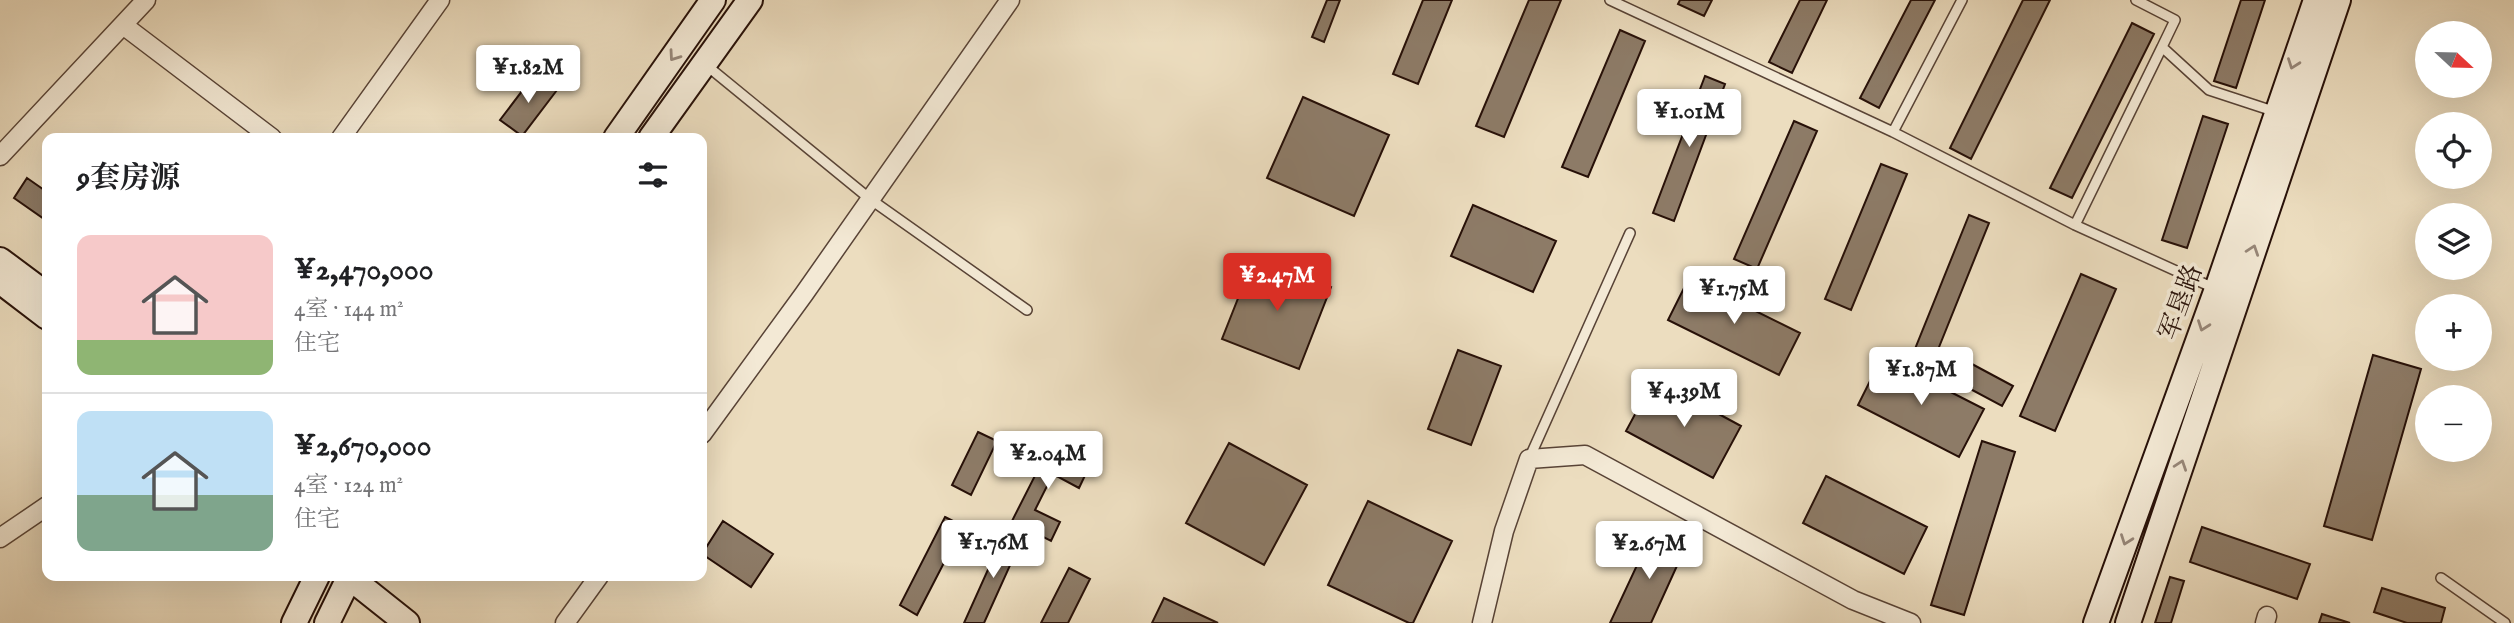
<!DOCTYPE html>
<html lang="zh">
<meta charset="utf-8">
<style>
:root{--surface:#fff;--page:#f6f6f6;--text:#202124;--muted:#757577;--line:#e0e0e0;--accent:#d93025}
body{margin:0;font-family:"IM FELL English","Noto Serif SC",serif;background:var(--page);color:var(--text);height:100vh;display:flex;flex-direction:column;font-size:26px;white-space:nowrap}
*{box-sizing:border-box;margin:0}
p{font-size:23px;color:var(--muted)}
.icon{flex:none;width:38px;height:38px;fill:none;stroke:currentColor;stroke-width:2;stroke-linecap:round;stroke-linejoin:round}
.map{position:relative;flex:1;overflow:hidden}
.panel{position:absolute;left:42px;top:133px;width:665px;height:448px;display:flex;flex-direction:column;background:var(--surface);border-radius:14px;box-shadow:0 7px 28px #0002}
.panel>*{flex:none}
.needle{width:46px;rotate:112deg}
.fabs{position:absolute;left:2415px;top:21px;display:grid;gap:14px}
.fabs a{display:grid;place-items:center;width:77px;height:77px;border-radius:50%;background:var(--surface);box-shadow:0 7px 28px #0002;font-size:35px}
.price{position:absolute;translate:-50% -60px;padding:0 16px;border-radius:7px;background:#fff;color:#222;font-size:23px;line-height:46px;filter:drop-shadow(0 2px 4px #0008)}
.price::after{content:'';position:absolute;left:50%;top:42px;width:21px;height:16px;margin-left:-10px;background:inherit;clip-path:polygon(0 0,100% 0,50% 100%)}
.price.active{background:var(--accent);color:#fff}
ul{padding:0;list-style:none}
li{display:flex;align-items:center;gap:21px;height:175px;padding:0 35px}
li+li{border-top:2px solid var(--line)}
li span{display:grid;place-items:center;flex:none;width:196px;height:140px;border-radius:14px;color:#555}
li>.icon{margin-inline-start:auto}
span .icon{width:84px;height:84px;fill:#fffc;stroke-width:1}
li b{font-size:30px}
h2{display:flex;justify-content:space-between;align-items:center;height:84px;padding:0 35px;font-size:30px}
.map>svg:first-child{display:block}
</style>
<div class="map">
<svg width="2514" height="623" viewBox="0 0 2514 623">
<rect width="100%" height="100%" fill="#ecddbf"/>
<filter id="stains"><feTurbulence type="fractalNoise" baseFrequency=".00286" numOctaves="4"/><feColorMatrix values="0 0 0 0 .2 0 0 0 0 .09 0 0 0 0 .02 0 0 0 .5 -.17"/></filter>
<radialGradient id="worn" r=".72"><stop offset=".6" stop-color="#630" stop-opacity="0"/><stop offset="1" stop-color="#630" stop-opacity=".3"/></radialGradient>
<path fill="#8d7b67" stroke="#271008" stroke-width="2" d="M 1327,0 L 1340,0 L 1324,42 L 1312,37 Z
M 1423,0 L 1452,0 L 1418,84 L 1393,74 Z
M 1529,0 L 1561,0 L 1504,137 L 1476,126 Z
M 1680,0 L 1712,0 L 1704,16 L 1678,4 Z
M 1800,0 L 1827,0 L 1792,73 L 1769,62 Z
M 1911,0 L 1935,0 L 1879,108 L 1860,98 Z
M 2023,0 L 2050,0 L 1971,159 L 1950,148 Z
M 2241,0 L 2265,0 L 2236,88 L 2214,81 Z
M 2132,23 L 2154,34 L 2072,198 L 2050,188 Z
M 1620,30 L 1645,41 L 1588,177 L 1562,167 Z
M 535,74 L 557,90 L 522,136 L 500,120 Z
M 1705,76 L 1725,84 L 1674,221 L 1653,213 Z
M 1303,97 L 1389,135 L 1354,216 L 1267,178 Z
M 2203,116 L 2228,124 L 2187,248 L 2162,240 Z
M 1794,121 L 1817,131 L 1757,269 L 1734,259 Z
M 1881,164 L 1907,174 L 1851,310 L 1825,299 Z
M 27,178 L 47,192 L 47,221 L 14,198 Z
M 1473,205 L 1556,241 L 1533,292 L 1451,256 Z
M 1969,215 L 1989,223 L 1935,357 L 1915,349 Z
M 1254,258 L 1331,287 L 1299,369 L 1222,339 Z
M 2081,274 L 2116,289 L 2055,431 L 2020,416 Z
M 1689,278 L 1800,333 L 1779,375 L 1668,320 Z
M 1458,350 L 1501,366 L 1471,445 L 1428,429 Z
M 2373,355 L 2421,369 L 2372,540 L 2324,526 Z
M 1957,356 L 2013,386 L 2002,406 L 1946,376 Z
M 1882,357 L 1984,409 L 1959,457 L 1858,405 Z
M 1654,379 L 1741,426 L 1713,478 L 1626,431 Z
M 978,432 L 997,441 L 971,495 L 952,485 Z
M 1982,441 L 2015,452 L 1964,615 L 1931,605 Z
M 1229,443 L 1307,485 L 1264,565 L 1186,523 Z
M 1050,446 L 1089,467 L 1079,488 L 1053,474 L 1035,510 L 1060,522 L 1051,541 L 1012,521 Z
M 1826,476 L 1927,527 L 1904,574 L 1803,523 Z
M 1368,501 L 1452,541 L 1413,623 L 1409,623 L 1328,585 Z
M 945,517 L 963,526 L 917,615 L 900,605 Z
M 723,521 L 773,554 L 751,587 L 702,554 Z
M 2202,527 L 2310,564 L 2297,599 L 2190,562 Z
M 1653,531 L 1686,546 L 1651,623 L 1610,623 Z
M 1004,534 L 1021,541 L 984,623 L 964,623 Z
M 1069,568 L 1090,579 L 1068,623 L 1041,623 Z
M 2170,577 L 2184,581 L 2171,623 L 2155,623 Z
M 2382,588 L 2445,608 L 2441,623 L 2407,623 L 2374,612 Z
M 1164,598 L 1218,623 L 1152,623 Z
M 2322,614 L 2350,623 L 2319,623 Z"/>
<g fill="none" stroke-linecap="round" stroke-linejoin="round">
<g stroke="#584336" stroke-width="12">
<path id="lane" d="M 1610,0 L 1893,132 L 2075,225 L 2216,289
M 2136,0 L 2175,20 L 2162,47 L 2209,90 L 2276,112
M 706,65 L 870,199 L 1027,310
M 1893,132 L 1962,0
M 2075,225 L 2162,47
M 1529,459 L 1630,233
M 2441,578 L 2505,623"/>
</g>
<g stroke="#584336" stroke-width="21">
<path id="street" d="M 123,25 L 272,138
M 341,138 L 440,0
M 0,156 L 146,0
M 702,434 L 804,294 L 1010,0
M 0,538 L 47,506
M 565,623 L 599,576
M 1482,623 L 1504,531 L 1529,459 L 1585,455 L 1853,600 L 1911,623
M 2265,623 L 2267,616"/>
</g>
<g stroke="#271008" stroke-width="28">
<path id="secondary" d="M 616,138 L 713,0
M 651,138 L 750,0
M 0,260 L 47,295
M 0,281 L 47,317
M 348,576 L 407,623
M 294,623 L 317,576
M 327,623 L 350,576
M 2096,623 L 2217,289 L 2316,0
M 2128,623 L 2338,0"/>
</g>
<use href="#lane" stroke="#f3e9d5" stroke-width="9"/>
<use href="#street" stroke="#f3e9d5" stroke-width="18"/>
<use href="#secondary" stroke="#f3e9d5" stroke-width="24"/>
</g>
<defs><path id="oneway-chevron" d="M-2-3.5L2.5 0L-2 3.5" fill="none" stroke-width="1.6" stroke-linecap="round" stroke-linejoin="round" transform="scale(1.75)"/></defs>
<g stroke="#978779">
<use href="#oneway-chevron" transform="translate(674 56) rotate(125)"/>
<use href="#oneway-chevron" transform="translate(2293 64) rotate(110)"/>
<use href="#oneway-chevron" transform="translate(2253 250) rotate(-71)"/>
<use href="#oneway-chevron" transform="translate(2203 326) rotate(110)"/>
<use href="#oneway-chevron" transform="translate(2181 465) rotate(-71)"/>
<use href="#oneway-chevron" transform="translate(2126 540) rotate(110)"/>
</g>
<g text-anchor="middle" stroke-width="7" stroke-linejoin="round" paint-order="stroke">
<g font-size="26" fill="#271008" stroke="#f3e9d5">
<text transform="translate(2180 302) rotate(-70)" y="9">军垦路</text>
</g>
</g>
<rect width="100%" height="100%" filter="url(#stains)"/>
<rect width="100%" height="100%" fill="url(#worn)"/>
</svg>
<div class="fabs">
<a><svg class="needle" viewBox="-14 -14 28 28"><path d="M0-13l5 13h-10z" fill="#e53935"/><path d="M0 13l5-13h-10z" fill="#757577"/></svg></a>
<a><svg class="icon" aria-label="locate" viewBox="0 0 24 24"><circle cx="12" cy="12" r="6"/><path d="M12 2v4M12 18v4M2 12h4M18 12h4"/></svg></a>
<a><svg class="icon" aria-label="layers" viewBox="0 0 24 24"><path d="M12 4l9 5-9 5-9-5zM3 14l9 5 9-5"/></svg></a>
<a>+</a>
<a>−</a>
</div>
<b class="price" style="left:528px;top:105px">¥1.82M</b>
<b class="price" style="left:1689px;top:149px">¥1.01M</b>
<b class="price active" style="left:1277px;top:313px">¥2.47M</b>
<b class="price" style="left:1734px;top:326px">¥1.75M</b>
<b class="price" style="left:1921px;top:407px">¥1.87M</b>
<b class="price" style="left:1684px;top:429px">¥4.39M</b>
<b class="price" style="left:1048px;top:491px">¥2.04M</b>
<b class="price" style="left:993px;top:580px">¥1.76M</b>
<b class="price" style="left:1649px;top:581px">¥2.67M</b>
<section class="panel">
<h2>9套房源<svg class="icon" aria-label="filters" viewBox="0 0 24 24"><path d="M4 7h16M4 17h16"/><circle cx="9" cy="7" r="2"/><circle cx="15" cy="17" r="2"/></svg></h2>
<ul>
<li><span style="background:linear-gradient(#f6c9c9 75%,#8fb573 0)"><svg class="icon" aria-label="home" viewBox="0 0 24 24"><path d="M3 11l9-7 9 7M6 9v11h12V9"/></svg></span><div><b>¥2,470,000</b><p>4室 · 144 m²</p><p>住宅</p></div></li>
<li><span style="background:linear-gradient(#bfe0f5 60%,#7fa58c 0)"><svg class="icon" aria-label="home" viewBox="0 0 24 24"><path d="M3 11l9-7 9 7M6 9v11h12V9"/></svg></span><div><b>¥2,670,000</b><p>4室 · 124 m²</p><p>住宅</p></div></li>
</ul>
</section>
</div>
